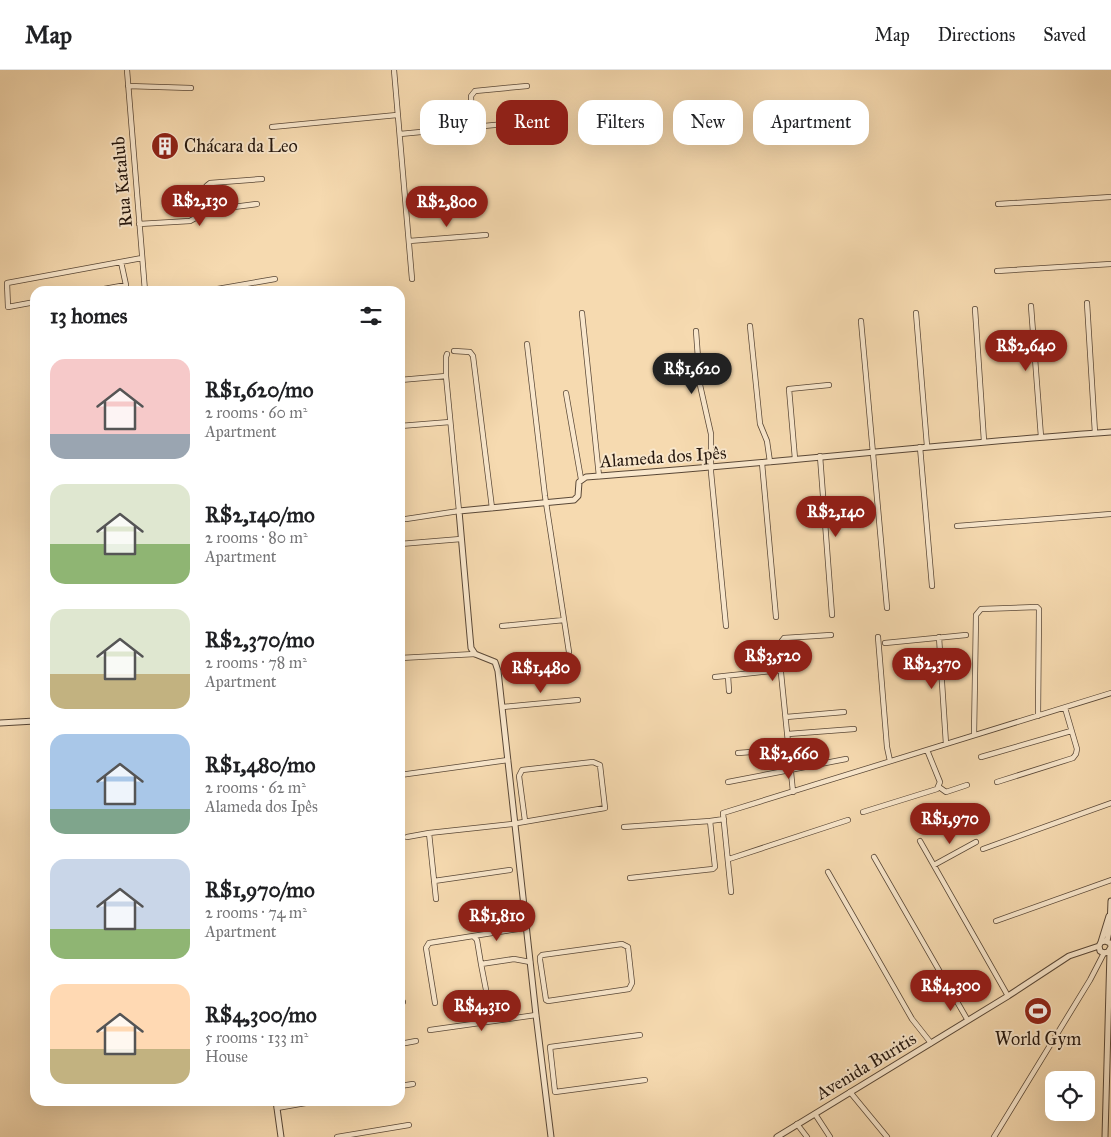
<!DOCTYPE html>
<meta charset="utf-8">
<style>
:root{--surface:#fff;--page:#f6f6f6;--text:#202124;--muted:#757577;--line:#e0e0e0;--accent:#8f2418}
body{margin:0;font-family:"IM FELL Great Primer",serif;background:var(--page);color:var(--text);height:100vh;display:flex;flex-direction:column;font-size:19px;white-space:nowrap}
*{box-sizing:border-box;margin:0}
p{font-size:16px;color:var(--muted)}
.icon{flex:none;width:28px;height:28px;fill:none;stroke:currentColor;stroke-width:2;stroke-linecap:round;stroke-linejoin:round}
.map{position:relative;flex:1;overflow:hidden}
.sheet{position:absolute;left:30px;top:216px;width:375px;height:820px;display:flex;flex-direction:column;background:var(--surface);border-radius:15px;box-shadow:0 5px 20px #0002}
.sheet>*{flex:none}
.banner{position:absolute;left:420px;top:30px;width:475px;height:45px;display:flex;gap:10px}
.controls{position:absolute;left:1045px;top:1001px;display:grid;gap:10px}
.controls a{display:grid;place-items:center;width:50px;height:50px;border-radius:10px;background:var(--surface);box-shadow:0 5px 20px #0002;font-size:25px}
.price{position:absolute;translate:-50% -42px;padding:0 11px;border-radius:18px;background:var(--accent);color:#fff;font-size:16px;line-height:32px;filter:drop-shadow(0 1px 2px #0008)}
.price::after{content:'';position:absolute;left:50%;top:30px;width:15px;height:11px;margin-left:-8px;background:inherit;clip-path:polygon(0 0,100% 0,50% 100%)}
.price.current{background:#222;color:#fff}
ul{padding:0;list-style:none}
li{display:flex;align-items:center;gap:15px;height:125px;padding:0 20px}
li span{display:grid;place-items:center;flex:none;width:140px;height:100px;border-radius:15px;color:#555}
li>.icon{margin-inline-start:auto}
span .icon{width:60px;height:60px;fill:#fffc;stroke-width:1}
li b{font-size:21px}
h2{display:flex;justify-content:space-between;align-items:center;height:60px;padding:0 20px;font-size:21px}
.pill{padding:0 18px;border-radius:15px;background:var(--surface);box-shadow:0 5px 20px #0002;font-size:18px;line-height:45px}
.pill.current{background:var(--accent);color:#fff}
header{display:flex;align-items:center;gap:30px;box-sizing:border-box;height:70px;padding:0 25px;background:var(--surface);border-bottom:1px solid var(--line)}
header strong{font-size:24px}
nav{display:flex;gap:28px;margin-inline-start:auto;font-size:18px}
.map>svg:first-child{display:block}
</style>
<header>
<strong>Map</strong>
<nav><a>Map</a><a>Directions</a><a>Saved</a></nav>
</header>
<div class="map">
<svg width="1111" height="1067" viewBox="0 0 1111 1067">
<rect width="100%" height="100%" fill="#f6dab0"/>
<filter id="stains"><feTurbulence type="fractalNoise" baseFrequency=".004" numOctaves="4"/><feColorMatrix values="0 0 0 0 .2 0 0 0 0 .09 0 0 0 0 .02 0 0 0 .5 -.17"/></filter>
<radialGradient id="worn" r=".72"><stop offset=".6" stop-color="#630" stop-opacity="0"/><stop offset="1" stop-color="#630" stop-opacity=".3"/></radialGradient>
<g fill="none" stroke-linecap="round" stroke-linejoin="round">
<g stroke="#5a4837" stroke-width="6">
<path id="minor" d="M 127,0 L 145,221
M 394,0 L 412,209
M 128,16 L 191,18
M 272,57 L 397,45
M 472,57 L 471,26 L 475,21 L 527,16
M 400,64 L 525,52
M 998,134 L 1111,127
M 198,147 C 199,134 198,121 210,113 L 262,109
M 139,154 L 190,151 L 210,140 L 257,134
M 409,171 L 486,165
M 997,201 L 1111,194
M 93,221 L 126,215 L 121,192
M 206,221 L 275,209
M 35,232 L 8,237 L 7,213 L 142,188
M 1087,233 L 1095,363
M 1031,236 L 1041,367
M 975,239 L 984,371
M 582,243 L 599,406
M 916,243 L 927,376
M 861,251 L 887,538
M 750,256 L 760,354 L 767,371 L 770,392
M 696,261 L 700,315 L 711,364 L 711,402 L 726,556
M 527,274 L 545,426 L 569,582
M 454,281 L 470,282 L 473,286 L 492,438
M 400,310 L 446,306
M 566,323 L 581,409
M 400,356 L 450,352
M 920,377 L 932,516
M 820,386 L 832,545
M 795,389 L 789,319 L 829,315
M 762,393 L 776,547
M 406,449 L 459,441 L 446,306 L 446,287 L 447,284
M 957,456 L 1111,444
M 400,474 L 461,469
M 502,556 L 564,550
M 878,567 L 887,677 L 890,691
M 939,567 L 946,674
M 885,573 L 966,565
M 400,588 L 475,584
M 728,606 L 729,621
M 715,607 L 781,600
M 503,637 L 578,630
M 786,647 L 844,642
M 788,664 L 854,659
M 974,665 L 976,545 L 981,539 L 1037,537 L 1039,539 L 1038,646
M 738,683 L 789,679
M 981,687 L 1071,661
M 400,705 L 508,690
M 728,712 L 846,689
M 997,712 L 1073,688 L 1076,684 L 1077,679 L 1065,638
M 939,717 L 946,722 L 967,715
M 793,722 L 780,593 L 781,572 L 784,568 L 831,565
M 863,742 L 937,719 L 940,712 L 927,680
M 710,751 L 724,749
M 624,757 L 710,751 L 715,797 L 713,799 L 630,808
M 429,763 L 436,829
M 407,767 L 429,763 L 512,754 L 605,738 L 600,695 L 593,692 L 522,700 L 519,706 L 525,751
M 920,771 L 1008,926
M 983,779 L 1111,733
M 874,787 L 967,949
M 729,789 L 848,750
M 934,795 L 976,772
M 828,802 L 912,949 L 931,973
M 434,811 L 510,800
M 731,822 L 723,743 L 1111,623
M 996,851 L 1111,810
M 473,866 L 518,859
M 622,874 L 628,877 L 632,913 L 629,919 L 548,931 L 546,930 L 540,890 L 540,887 L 542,885 Z
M 481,894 L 487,925
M 400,932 L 403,932
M 435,933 L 426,878 L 429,873 L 473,866 L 477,870 L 481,894 L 514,889 L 530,892
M 430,960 L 536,945
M 640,965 L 550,977 L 555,1022 L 645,1010
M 400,974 L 416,971
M 400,1016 L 413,1014
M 850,1022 L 887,1067
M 277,1038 L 317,1031
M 815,1044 L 830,1067
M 797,1054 L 807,1067
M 337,1067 L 409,1055
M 994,1067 L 1090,910 L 1104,883"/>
</g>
<g stroke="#5a4837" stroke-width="7">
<path id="tertiary" d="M 0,653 L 35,651
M 1107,871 L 1110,857 L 1111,831
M 1101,872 L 1109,846
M 1111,876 L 1110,873 L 1105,871 L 1101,872 L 1099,876 L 1100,881 L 1104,883 L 1108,882 L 1111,877
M 276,1031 L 281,1067
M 551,1067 L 536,945 L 498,601 L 495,592 L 475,584 L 471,578 L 459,441 L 574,430 L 578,426 L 579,412 L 586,407 C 761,395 936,374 1111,362
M 777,1067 L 1008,926 L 1069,886 L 1099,876
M 1105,1067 L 1110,881"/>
</g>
<use href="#minor" stroke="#f9e7cc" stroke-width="4.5"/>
<use href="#tertiary" stroke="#f9e7cc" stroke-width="5"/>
</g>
<defs>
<g id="building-disc" transform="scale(1.4375)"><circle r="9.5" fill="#8f2418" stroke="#f9e7cc"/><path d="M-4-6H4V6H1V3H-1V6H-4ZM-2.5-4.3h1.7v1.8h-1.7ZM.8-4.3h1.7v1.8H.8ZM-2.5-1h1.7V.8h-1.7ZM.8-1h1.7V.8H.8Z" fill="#fff"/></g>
<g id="stadium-disc" transform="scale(1.4375)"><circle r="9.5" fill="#8f2418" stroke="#f9e7cc"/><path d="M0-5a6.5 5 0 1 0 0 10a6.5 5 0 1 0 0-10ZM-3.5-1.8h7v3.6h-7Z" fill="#fff"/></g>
</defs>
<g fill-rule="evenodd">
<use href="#building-disc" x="165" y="76"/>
<use href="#stadium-disc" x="1038" y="941"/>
</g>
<g text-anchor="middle" stroke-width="4" stroke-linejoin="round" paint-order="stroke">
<g font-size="18" fill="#26180f" stroke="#f9e7cc" text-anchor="start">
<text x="184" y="82">Chácara da Leo</text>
<text x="1038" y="975" text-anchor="middle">World Gym</text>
</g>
<g font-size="18" fill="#26180f" stroke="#f9e7cc">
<text transform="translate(122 112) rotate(-95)" y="6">Rua Katalub</text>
<text transform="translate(663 387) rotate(-4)" y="6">Alameda dos Ipês</text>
<text transform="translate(866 996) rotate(-31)" y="6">Avenida Buritis</text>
</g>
</g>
<rect width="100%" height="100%" filter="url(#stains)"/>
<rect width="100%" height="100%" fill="url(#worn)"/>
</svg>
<div class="controls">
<a><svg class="icon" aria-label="locate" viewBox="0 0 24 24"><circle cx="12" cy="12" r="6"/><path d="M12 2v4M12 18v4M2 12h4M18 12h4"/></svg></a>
</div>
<b class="price" style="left:200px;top:157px">R$2,130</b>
<b class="price" style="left:447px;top:158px">R$2,800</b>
<b class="price" style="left:1026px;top:302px">R$2,640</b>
<b class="price current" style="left:692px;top:325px">R$1,620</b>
<b class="price" style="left:836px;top:468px">R$2,140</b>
<b class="price" style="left:773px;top:612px">R$3,520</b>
<b class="price" style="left:932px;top:620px">R$2,370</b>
<b class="price" style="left:541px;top:624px">R$1,480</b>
<b class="price" style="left:789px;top:710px">R$2,660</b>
<b class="price" style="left:950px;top:775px">R$1,970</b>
<b class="price" style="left:497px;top:872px">R$1,810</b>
<b class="price" style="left:951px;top:942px">R$4,300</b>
<b class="price" style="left:482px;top:962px">R$4,310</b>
<div class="banner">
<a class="pill">Buy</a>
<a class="pill current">Rent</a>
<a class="pill">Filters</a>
<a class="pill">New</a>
<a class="pill">Apartment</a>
</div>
<section class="sheet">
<h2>13 homes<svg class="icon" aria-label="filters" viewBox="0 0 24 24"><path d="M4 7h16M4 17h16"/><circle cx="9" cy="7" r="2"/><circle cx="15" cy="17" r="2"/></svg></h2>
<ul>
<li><span style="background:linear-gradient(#f6c9c9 75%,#9aa5b1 0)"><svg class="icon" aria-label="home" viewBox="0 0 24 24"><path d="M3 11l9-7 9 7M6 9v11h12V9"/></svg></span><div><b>R$1,620/mo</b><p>2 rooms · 60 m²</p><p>Apartment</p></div></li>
<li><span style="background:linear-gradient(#dfe7d0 60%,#8fb573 0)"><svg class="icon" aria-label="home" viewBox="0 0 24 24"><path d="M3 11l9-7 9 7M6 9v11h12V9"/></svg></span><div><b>R$2,140/mo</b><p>2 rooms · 80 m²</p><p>Apartment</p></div></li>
<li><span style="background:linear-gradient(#dfe7d0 65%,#c2b280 0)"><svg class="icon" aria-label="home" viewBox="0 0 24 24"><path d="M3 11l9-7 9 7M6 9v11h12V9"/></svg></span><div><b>R$2,370/mo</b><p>2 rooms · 78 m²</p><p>Apartment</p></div></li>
<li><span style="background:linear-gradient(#a9c7e8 75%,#7fa58c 0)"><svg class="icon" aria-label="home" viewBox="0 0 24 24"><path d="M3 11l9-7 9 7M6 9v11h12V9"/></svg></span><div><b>R$1,480/mo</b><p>2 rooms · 62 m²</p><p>Alameda dos Ipês</p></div></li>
<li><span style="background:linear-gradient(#c9d6e8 70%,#8fb573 0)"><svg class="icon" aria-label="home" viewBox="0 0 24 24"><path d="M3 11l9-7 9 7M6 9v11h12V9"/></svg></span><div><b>R$1,970/mo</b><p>2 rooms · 74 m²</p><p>Apartment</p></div></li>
<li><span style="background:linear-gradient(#ffd9b3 65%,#c2b280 0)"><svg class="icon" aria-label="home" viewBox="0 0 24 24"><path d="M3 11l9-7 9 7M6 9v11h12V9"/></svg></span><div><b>R$4,300/mo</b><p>5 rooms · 133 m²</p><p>House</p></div></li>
</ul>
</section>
</div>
